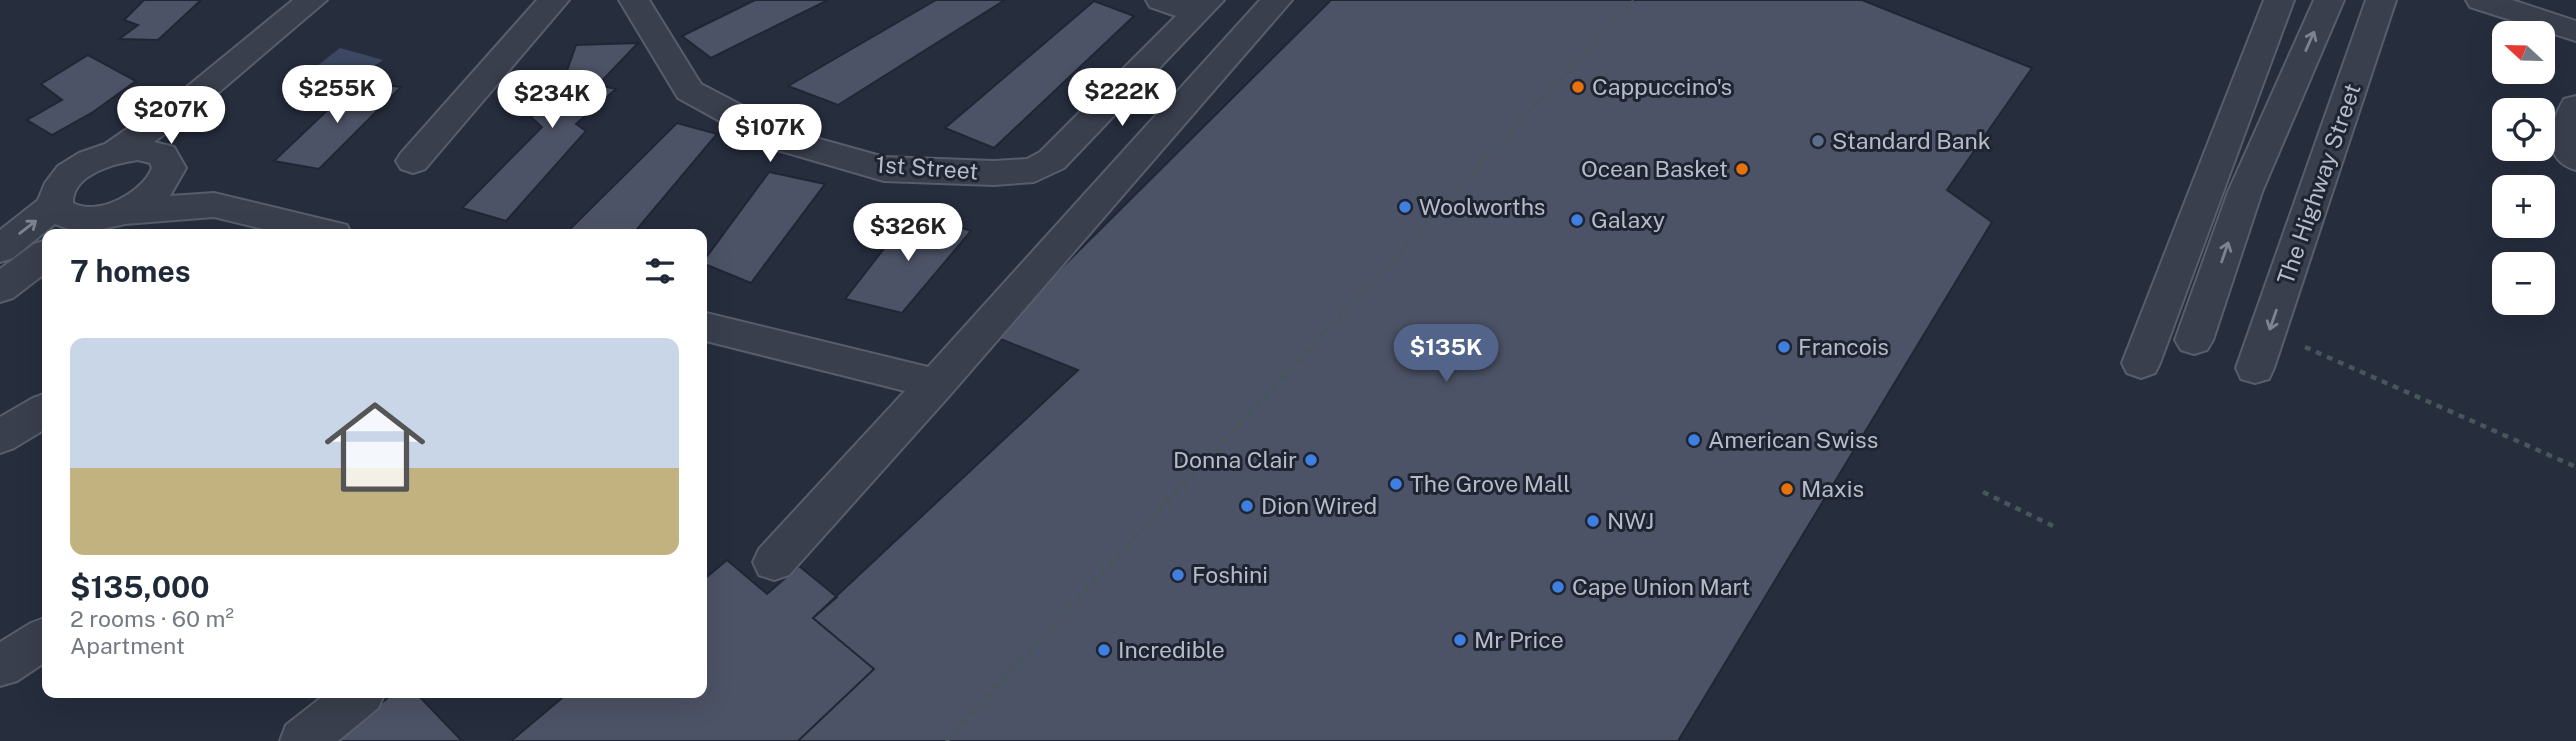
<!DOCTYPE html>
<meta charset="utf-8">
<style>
:root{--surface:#fff;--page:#f6f6f7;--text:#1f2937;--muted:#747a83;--line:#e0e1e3;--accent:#53648b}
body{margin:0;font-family:"Public Sans",sans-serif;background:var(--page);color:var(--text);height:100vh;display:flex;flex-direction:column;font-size:26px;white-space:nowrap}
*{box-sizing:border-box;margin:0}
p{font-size:23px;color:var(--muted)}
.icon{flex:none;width:38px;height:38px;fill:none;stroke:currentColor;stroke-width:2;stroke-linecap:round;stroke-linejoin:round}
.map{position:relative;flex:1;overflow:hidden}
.drawer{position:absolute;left:42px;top:229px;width:665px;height:469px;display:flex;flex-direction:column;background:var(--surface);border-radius:14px;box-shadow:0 7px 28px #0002}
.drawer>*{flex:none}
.needle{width:46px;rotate:292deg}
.buttons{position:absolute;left:2492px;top:21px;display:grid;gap:14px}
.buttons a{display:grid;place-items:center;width:63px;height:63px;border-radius:14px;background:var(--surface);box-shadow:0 7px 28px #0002;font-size:35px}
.price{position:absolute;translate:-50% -60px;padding:0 16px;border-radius:24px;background:#fff;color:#222;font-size:23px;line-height:46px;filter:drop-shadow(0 2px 4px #0008)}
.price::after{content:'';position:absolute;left:50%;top:42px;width:21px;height:16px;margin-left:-10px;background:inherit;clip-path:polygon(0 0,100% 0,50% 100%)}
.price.active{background:var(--accent);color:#fff}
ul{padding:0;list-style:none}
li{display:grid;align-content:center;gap:14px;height:371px;padding:0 28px}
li+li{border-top:2px solid var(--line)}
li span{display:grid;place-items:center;height:217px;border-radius:14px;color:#555}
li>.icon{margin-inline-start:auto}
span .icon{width:126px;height:126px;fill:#fffc;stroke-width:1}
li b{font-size:30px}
h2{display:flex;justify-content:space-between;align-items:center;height:84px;padding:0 28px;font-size:30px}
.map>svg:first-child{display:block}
</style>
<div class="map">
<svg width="2576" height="741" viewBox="0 0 2576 741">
<rect width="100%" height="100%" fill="#262d3d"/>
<path fill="#3d4964" d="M 340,48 L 383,60 L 354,80 L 312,70 Z"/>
<path fill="#4d5366" stroke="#212634" stroke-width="2" d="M 144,0 L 201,0 L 158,40 L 119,39 L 138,25 L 124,20 Z
M 755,0 L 828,0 L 711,58 L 682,36 Z
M 936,0 L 1005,0 L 838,105 L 788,86 Z
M 1331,0 L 1862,0 L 2032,68 L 1947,190 L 1992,222 L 1678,741 L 798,741 L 874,669 L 813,618 L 1078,370 L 993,336 Z
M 1094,1 L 1134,16 L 994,148 L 945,128 Z
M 638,43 L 598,85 L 616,89 L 576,124 L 586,131 L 506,221 L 462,208 L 542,127 L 531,117 L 564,79 L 576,45 Z
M 88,55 L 136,81 L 93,112 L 52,135 L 27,120 L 62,100 L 41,84 Z
M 357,82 L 401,87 L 319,169 L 274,161 Z
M 677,123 L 717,134 L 633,234 L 574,234 L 567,232 Z
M 769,172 L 825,184 L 751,283 L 702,263 Z
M 913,211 L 971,231 L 902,313 L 845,299 Z
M 727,560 L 767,594 L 799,566 L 837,597 L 813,618 L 874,669 L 798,741 L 511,741 L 568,693 L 702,693 L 702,581 Z
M 394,693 L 416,693 L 462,741 L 333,741 Z"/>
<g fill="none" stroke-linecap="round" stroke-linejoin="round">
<g stroke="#585d6b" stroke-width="4">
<path id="minor" d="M 293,0 L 327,0 L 205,104 L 154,142 L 174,147 L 186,168 L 170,196 L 214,193 L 347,225 L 351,234 L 284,234 L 214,217 L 125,224 L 89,232 L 74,231 L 55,224 L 13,258 L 0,262 L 0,230 L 38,200 L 45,183 L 58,166 L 79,153 L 105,144 L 183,90 ZM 138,160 L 150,163 L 152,168 C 143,192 98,217 73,203 C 72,174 116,163 138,160 Z
M 537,0 L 569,0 L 425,169 L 413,173 L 401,169 L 396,161 L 401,153 Z
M 619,0 L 649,0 L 701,84 L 791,131 L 884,157 L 994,161 L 1027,159 L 1040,152 L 1176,16 L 1150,7 L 1146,0 L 1224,0 L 1064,168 L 1034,182 L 994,185 L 884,181 L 767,147 L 678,98 Z
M 1260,0 L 1292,0 L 950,395 L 789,575 L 774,580 L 759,575 L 753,562 L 759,549 L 905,391 L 702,340 L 702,312 L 928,367 Z
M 2264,0 L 2294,0 L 2160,363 L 2155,373 L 2141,378 L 2127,373 L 2122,363 Z
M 2314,0 L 2344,0 L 2262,192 L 2213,340 L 2207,350 L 2194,354 L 2181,350 L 2175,340 L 2228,192 Z
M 2366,0 L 2396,0 L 2274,368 L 2269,379 L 2255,383 L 2241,379 L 2236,368 Z
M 2466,0 L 2512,0 L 2576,21 L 2576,41 L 2470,7 Z
M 2576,96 L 2576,170 C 2541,160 2549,124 2564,99 Z
M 47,240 L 47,272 L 13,298 L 0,302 L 0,269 L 34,244 Z
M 47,393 L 47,428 L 14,448 L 0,453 L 0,417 L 33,398 Z
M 47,617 L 47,661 L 17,681 L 0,686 L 0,642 L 31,623 Z
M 327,693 L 385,693 L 378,708 L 338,741 L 280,741 L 286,725 Z"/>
</g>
<path stroke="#46565b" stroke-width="3.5" stroke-dasharray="4.5 4.5" stroke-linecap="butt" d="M 1326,331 L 1633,0"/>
<path stroke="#46565b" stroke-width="4.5" stroke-dasharray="6 6" stroke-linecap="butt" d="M 2305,347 L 2576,467
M 1983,492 L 2053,526
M 946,741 L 1328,329"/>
<use href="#minor" fill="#3a3f4d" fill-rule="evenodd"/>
</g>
<defs><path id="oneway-shaft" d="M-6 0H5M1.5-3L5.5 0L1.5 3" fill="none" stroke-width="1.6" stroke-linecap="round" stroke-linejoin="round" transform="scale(1.75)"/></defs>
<g stroke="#7e8391">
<use href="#oneway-shaft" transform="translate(2310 41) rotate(-66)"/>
<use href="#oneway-shaft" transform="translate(28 227) rotate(-38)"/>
<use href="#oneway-shaft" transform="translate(2225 252) rotate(-71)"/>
<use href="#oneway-shaft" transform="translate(2273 320) rotate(109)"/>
</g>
<g fill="#e8710a" stroke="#1f2432" stroke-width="2.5">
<circle cx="1578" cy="87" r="7"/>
<circle cx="1742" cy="169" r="7"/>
<circle cx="1787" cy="489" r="7"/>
</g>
<circle fill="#5c6f8a" stroke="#1f2432" stroke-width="2.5" cx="1818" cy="141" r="7"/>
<g fill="#3f7fe0" stroke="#1f2432" stroke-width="2.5">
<circle cx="1405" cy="207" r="7"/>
<circle cx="1577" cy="220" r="7"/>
<circle cx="1784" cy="347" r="7"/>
<circle cx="1694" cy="440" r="7"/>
<circle cx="1311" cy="460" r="7"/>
<circle cx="1396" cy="484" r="7"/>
<circle cx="1247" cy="506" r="7"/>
<circle cx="1593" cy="521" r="7"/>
<circle cx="1178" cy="575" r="7"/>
<circle cx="1558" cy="587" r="7"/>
<circle cx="1460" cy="640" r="7"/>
<circle cx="1104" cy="650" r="7"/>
</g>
<g text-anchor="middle" stroke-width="6" stroke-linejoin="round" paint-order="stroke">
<g font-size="23" fill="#b6bbc8" stroke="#1f2432" text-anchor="start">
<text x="1592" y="95">Cappuccino's</text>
<text x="1832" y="149">Standard Bank</text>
<text x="1728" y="177" text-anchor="end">Ocean Basket</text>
<text x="1419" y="215">Woolworths</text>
<text x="1591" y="228">Galaxy</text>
<text x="1798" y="355">Francois</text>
<text x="1708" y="448">American Swiss</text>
<text x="1297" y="468" text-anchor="end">Donna Clair</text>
<text x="1410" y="492">The Grove Mall</text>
<text x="1801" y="497">Maxis</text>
<text x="1261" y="514">Dion Wired</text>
<text x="1607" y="529">NWJ</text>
<text x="1192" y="583">Foshini</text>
<text x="1572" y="595">Cape Union Mart</text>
<text x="1474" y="648">Mr Price</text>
<text x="1118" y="658">Incredible</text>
</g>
<g font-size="23" fill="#b6bbc8" stroke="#1f2432">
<text transform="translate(927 168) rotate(4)" y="8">1st Street</text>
<text transform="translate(2319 184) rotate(-71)" y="8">The Highway Street</text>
</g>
</g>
</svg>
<div class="buttons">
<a><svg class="needle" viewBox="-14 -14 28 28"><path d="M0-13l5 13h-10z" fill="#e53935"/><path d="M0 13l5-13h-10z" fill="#747a83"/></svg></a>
<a><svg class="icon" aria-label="locate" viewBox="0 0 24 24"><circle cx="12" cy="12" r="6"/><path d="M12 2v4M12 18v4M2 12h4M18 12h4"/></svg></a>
<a>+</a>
<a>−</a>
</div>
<b class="price" style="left:337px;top:125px">$255K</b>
<b class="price" style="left:1122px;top:128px">$222K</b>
<b class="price" style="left:552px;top:130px">$234K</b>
<b class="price" style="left:171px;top:146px">$207K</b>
<b class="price" style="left:770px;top:164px">$107K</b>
<b class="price" style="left:908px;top:263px">$326K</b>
<b class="price active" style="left:1446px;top:384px">$135K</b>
<section class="drawer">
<h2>7 homes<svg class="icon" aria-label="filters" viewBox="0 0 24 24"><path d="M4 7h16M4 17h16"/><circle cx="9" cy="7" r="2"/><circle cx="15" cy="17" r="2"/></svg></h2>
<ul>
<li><span style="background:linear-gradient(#c9d6e8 60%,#c2b280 0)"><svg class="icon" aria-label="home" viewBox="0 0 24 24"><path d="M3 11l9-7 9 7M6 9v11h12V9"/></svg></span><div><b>$135,000</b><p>2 rooms · 60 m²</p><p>Apartment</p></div></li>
</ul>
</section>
</div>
